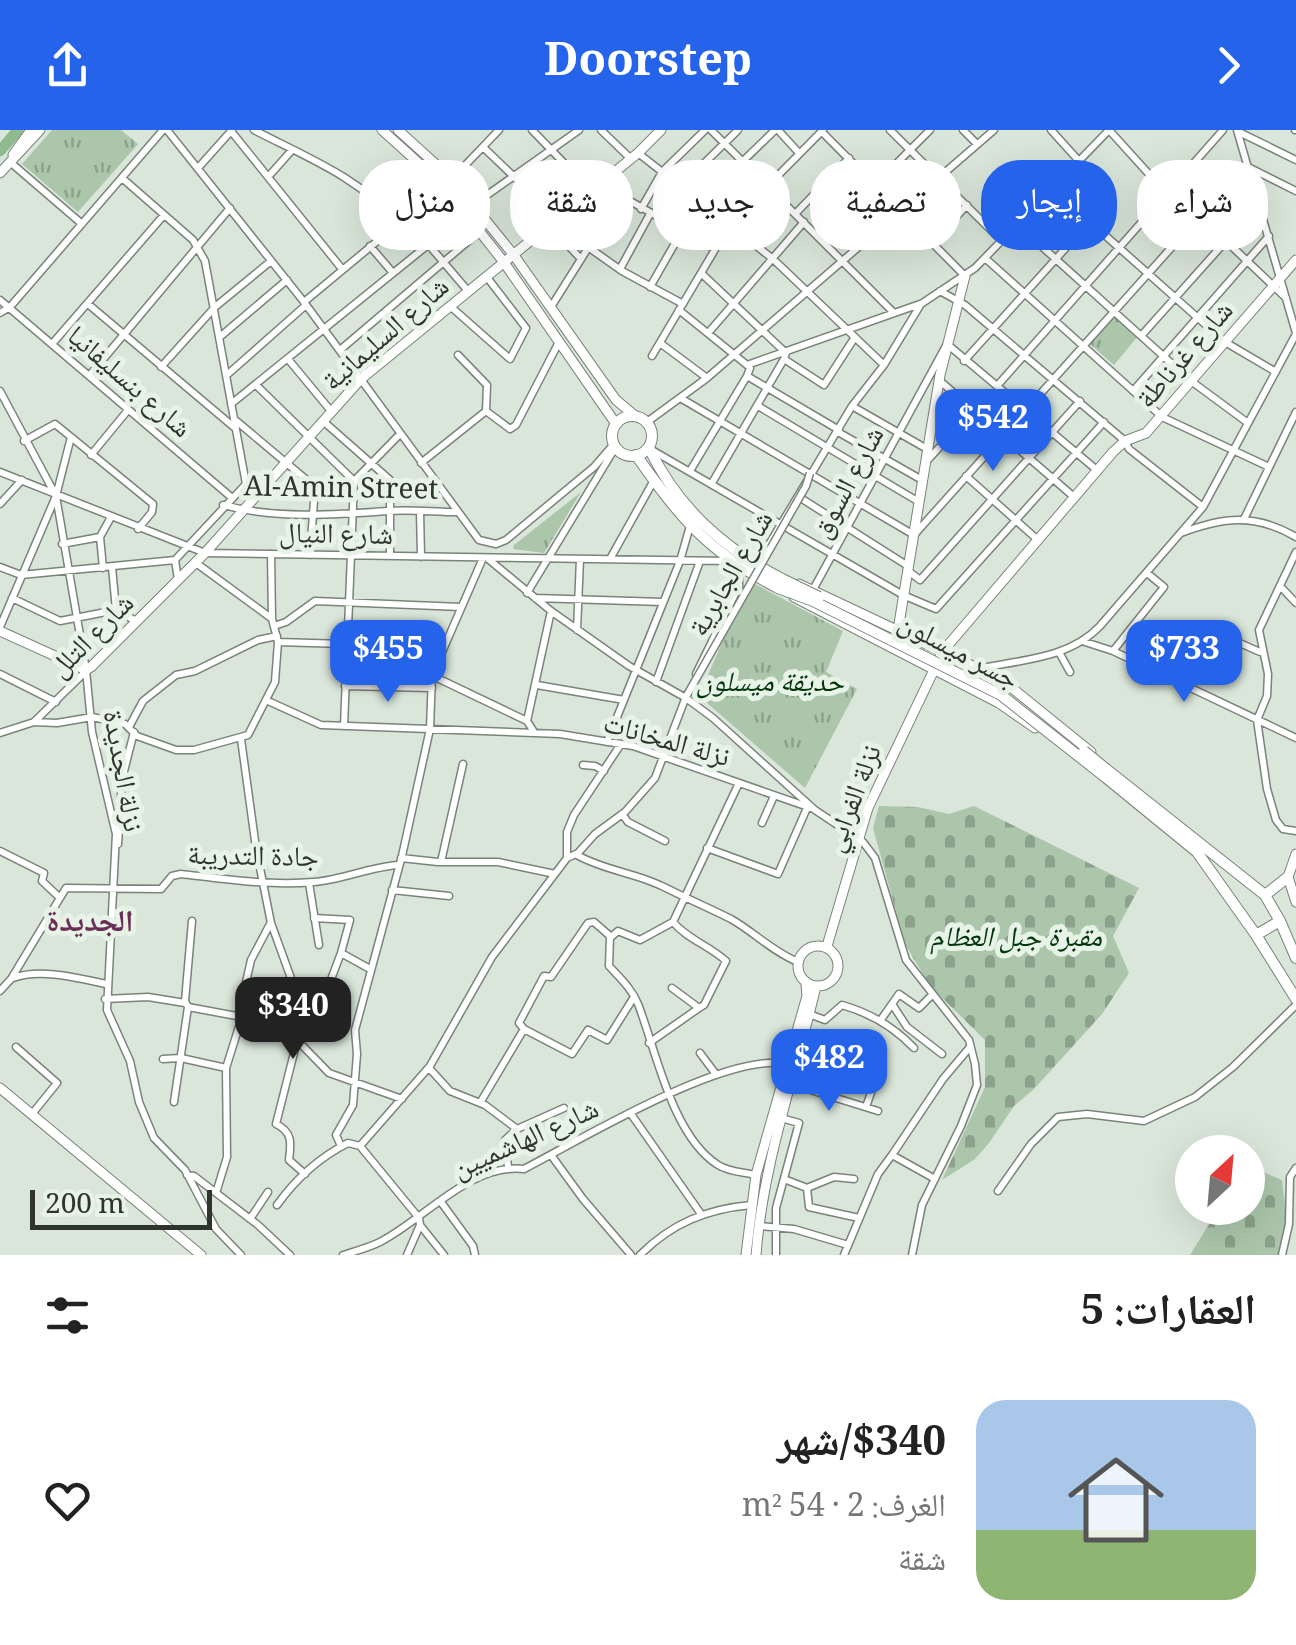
<!DOCTYPE html>
<html lang="ar">
<meta charset="utf-8">
<style>
:root{--surface:#fff;--page:#f2f2f2;--text:#222;--muted:#767676;--line:#e0e0e0;--accent:#2563eb}
body{margin:0;font-family:Georgia,"Noto Naskh Arabic",serif;background:var(--page);color:var(--text);direction:rtl;height:100vh;display:flex;flex-direction:column;font-size:38px;white-space:nowrap}
*{box-sizing:border-box;margin:0}
p{font-size:32px;color:var(--muted)}
.icon{flex:none;width:55px;height:55px;fill:none;stroke:currentColor;stroke-width:2;stroke-linecap:round;stroke-linejoin:round}
.map{position:relative;height:1125px;overflow:hidden;direction:ltr}
.drawer{display:flex;flex-direction:column;background:var(--surface);flex:1}
.drawer>*{flex:none}
.banner{position:absolute;left:30px;top:30px;width:1238px;height:90px;direction:rtl;display:flex;gap:20px}
.needle{width:65px;rotate:26deg}
.tools{position:absolute;left:1175px;top:1005px;display:grid;gap:20px}
.tools a{display:grid;place-items:center;width:90px;height:90px;border-radius:50%;background:var(--surface);box-shadow:0 10px 40px #0002;font-size:50px}
.scale{position:absolute;left:30px;bottom:25px;width:182px;box-sizing:border-box;padding-left:10px;border:5px solid #2f342f;border-top:0;font-size:28px;line-height:35px;white-space:nowrap;color:#2f342f;-webkit-text-stroke:8px #e7f3e7;paint-order:stroke}
.price{position:absolute;translate:-50% -85px;padding:0 22px;border-radius:20px;background:var(--accent);color:#fff;font-size:32px;line-height:65px;filter:drop-shadow(0 2px 5px #0008)}
.price::after{content:'';position:absolute;left:50%;top:60px;width:30px;height:22px;margin-left:-15px;background:inherit;clip-path:polygon(0 0,100% 0,50% 100%)}
.price.on{background:#222;color:#fff}
ul{padding:0;list-style:none}
li{display:flex;align-items:center;gap:30px;height:250px;padding:0 40px}
li+li{border-top:2px solid var(--line)}
li span{display:grid;place-items:center;flex:none;width:280px;height:200px;border-radius:30px;color:#555}
li>.icon{margin-inline-start:auto}
span .icon{width:120px;height:120px;fill:#fffc;stroke-width:1}
li b{font-size:42px}
h2{display:flex;justify-content:space-between;align-items:center;height:120px;padding:0 40px;font-size:42px}
.tag{padding:0 35px;border-radius:40px;background:var(--surface);box-shadow:0 10px 40px #0002;font-size:35px;line-height:90px}
.tag.on{background:var(--accent);color:#fff}
header{display:flex;justify-content:space-between;align-items:center;height:130px;padding:0 40px;background:var(--accent);color:#fff;font-size:45px;font-weight:700}
.map>svg:first-child{display:block}
</style>
<header><svg class="icon" aria-label="forward" viewBox="0 0 24 24"><path d="M9 5l7 7-7 7"/></svg>Doorstep<svg class="icon" aria-label="share" viewBox="0 0 24 24"><path d="M12 15V3M7 8l5-5 5 5M5 13v7h14v-7"/></svg></header>
<div class="map">
<svg width="1296" height="1125" viewBox="0 0 1296 1125">
<defs>
<pattern id="grass-tufts" width="24" height="20" patternUnits="userSpaceOnUse" patternTransform="scale(2.5)"><rect width="24" height="20" fill="#abc6ab"/><path d="M3 7l-1-3M5 7V3M7 7l1-3M15 17l-1-3M17 17v-4M19 17l1-3" fill="none" stroke="#8ca28c"/></pattern>
<pattern id="cemetery-stones" width="16" height="16" patternUnits="userSpaceOnUse" patternTransform="scale(2.5)"><rect width="16" height="16" fill="#abc6ab"/><path d="M2 7V4a2 2 0 0 1 4 0v3zM10 15v-3a2 2 0 0 1 4 0v3z" fill="#8ca28c"/></pattern>
</defs>
<rect width="100%" height="100%" fill="#dae6da"/>
<path fill="url(#grass-tufts)" d="M 52,0 L 121,0 L 138,14 L 78,82 L 22,34 Z
M 1114,185 L 1138,206 L 1114,235 L 1090,214 Z
M 581,362 L 544,423 L 513,419 L 514,415 Z
M 755,454 L 843,501 L 826,542 L 857,559 L 805,658 L 699,566 L 724,508 Z"/>
<path fill="url(#cemetery-stones)" d="M 879,676 L 918,677 L 949,684 L 974,676 L 1139,758 L 1113,806 L 1129,843 L 1102,884 L 1034,959 L 1014,976 L 989,1013 L 975,1029 L 942,1050 L 985,957 L 985,910 L 930,856 L 905,814 L 873,698 Z
M 1251,1037 L 1282,1050 L 1286,1084 L 1280,1125 L 1190,1125 L 1219,1078 L 1248,1078 L 1248,1039 Z"/>
<g fill="none" stroke-linecap="round" stroke-linejoin="round">
<path stroke="#8eba90" stroke-width="11" d="M 0,21 L 18,0"/>
<g stroke="#798479" stroke-width="9">
<path id="street" d="M 167,0 L 304,172 L 479,410 L 496,414 L 506,410 L 594,337 L 614,314
M 254,0 C 304,26 361,48 398,93
M 532,0 L 591,61
M 601,0 L 631,29
M 711,0 L 893,182
M 778,0 L 799,23
M 890,0 L 1002,111
M 963,0 L 977,14
M 1051,0 L 1079,31
M 1109,0 L 1167,64 L 1225,110 L 1286,168
M 1237,0 L 1296,203
M 1295,0 L 1296,0
M 231,1 L 342,139
M 822,2 L 965,146
M 1239,2 L 1296,30
M 483,17 L 557,88
M 638,23 L 773,129 L 884,235
M 10,32 L 82,94
M 198,38 L 232,0
M 268,47 L 292,20
M 122,48 L 193,110 L 205,131 L 246,354
M 600,54 L 715,119
M 681,56 L 738,0
M 1053,59 L 1225,212 L 1276,242
M 473,75 L 579,0
M 641,79 L 662,42 L 705,0
M 796,83 L 849,28
M 405,87 L 468,161
M 549,95 L 581,129
M 1018,95 L 1191,251 L 1248,293
M 675,97 L 775,0
M 821,109 L 930,0
M 933,112 L 967,75
M 370,116 L 393,143
M 588,117 L 622,141 L 683,174
M 985,128 L 1160,285
M 620,139 L 650,84
M 701,143 L 786,223 L 784,229 L 824,255 L 855,207
M 650,157 L 682,101
M 940,161 L 965,175 L 1125,311 L 1129,319 L 1203,377
M 0,170 L 231,367
M 304,172 L 452,49 L 499,0
M 88,174 L 235,298
M 450,176 L 510,229 L 526,198 L 486,146
M 551,177 L 620,67
M 679,180 L 747,235 L 920,174
M 0,183 L 10,177 L 163,0
M 709,202 L 804,92
M 221,206 L 287,150
M 1141,206 L 1259,74
M 660,213 L 707,248
M 52,214 L 164,85
M 340,220 L 479,102
M 652,226 L 730,94 L 823,0
M 288,229 L 331,281
M 964,231 L 1090,91
M 161,237 L 215,177 L 271,131
M 228,244 L 306,175
M 89,246 L 230,78
M 747,246 L 839,300
M 940,251 L 1074,367
M 256,255 L 354,351 L 344,596
M 997,256 L 1223,0
M 0,261 L 56,366 L 86,540 L 92,602 L 116,704 L 107,880 L 130,931 L 139,972 L 154,1008 L 185,1040 L 216,1099 L 241,1125
M 1133,261 L 1269,106
M 682,269 L 914,405 L 1197,89 L 1248,37 L 1296,61
M 231,274 L 465,85
M 758,276 L 919,372
M 852,276 L 927,319
M 486,281 L 510,299 L 516,295 L 559,212
M 1160,286 L 1269,337
M 234,289 L 315,357 L 310,425
M 323,291 L 390,350 L 390,426
M 647,292 L 707,248 L 994,0
M 838,302 L 922,350
M 24,311 L 55,294 L 71,307
M 650,319 L 903,465 L 936,479 L 1104,292
M 91,325 L 128,280
M 926,332 L 974,279
M 421,333 L 486,281 L 487,255 L 458,225
M 690,341 L 747,246 L 750,238 L 747,235
M 0,342 L 205,423 L 729,431
M 966,346 L 1038,410
M 712,353 L 784,229
M 314,365 L 354,351 L 400,304
M 799,367 L 908,436
M 0,374 L 22,350
M 223,375 C 275,389 334,385 387,381 C 410,379 434,382 457,382
M 420,381 L 421,427
M 1244,389 L 1296,282
M 1181,403 C 1223,387 1255,383 1296,407
M 62,414 L 100,407
M 1296,422 L 1259,500 L 1268,544 L 1267,566 L 1257,590 L 1267,659 L 1276,690 L 1283,699 L 1296,701
M 487,428 L 551,481 L 629,536 L 686,568 L 713,588 L 815,680 L 863,712 L 875,728 L 906,830 L 969,910 L 975,934 L 977,955 L 961,996 L 922,1075 L 912,1125
M 610,429 L 653,352
M 196,433 L 271,488
M 756,436 L 852,276 L 884,235 L 921,174 L 975,138 L 1109,0
M 0,437 L 21,445 L 175,430
M 112,437 L 116,480 L 136,491
M 103,438 L 100,407 L 111,387
M 907,440 L 920,450 L 1080,271
M 178,450 L 175,430 L 246,354
M 1280,456 L 1296,473
M 814,458 L 947,214 L 1098,341
M 527,463 L 612,323
M 12,468 L 60,491 L 116,480
M 535,468 L 663,472
M 274,496 L 286,492 L 315,471 L 461,477
M 0,497 L 56,366 L 71,307 L 153,374 L 152,382 L 138,399
M 577,500 L 580,429
M 278,512 L 444,517
M 1085,512 L 1113,521 L 1296,608
M 1113,521 L 1164,457 L 1147,443
M 1059,522 L 1070,542
M 981,538 C 1022,530 1070,528 1100,496 L 1203,377 L 1296,204
M 1160,543 L 1178,500
M 0,544 L 56,572
M 696,544 L 739,456 L 739,438
M 433,546 L 527,591 L 534,602
M 656,552 L 700,431
M 1180,553 L 1206,498 L 1260,522
M 537,555 L 624,570
M 345,556 L 432,558
M 268,571 L 321,595 L 560,604 L 633,616 L 814,679
M 527,591 L 551,481
M 34,592 L 57,593 L 92,587 L 125,594 L 137,606 L 176,620 L 194,620 L 248,605 L 275,552 L 278,512 L 272,489 L 271,424
M 129,597 L 143,571 L 176,545 L 195,541 L 258,510 L 277,506
M 0,603 L 34,592 L 86,541
M 241,609 L 256,718 L 271,793 L 296,862 L 299,881 L 293,906
M 607,612 L 680,431 L 690,396
M 621,614 L 574,685 L 567,702 L 567,728 L 578,723 L 595,704 L 625,682 L 655,648 L 687,564
M 583,635 L 595,636 L 604,641
M 622,684 L 628,692 L 665,711
M 762,693 L 774,666
M 118,714 L 122,649 L 134,602
M 707,718 L 778,744 L 807,678
M 0,721 L 44,743 L 42,751 L 60,768
M 577,725 C 605,741 638,743 666,758 C 688,769 709,778 731,789 C 754,802 773,822 798,832
M 401,728 L 438,732 L 498,732 L 555,744
M 441,732 L 463,634
M 309,753 L 319,815
M 392,760 L 449,766
M 314,788 L 350,790 L 341,823 L 370,839
M 673,792 L 739,653
M 611,807 L 618,801 L 640,810 L 673,792 C 687,809 710,816 726,831 L 704,875 L 699,878
M 13,848 C 40,838 78,848 106,854
M 327,860 L 341,823
M 0,861 L 11,849 L 66,758 L 161,759 L 172,746 L 181,744 C 224,749 270,756 314,752 C 342,750 369,737 398,735
M 105,869 L 148,867 L 185,873
M 892,874 L 907,897 L 942,924
M 188,877 L 242,887 L 293,906 L 329,943 L 402,969
M 809,884 L 825,890 L 842,875 C 870,883 894,897 914,918
M 238,887 L 251,830 L 270,794
M 880,891 L 899,864 L 919,878 L 932,865
M 524,899 L 572,924 L 588,900 L 607,910 L 634,867
M 297,911 L 276,994 C 293,1002 291,1014 289,1030 L 305,1044
M 802,912 L 877,930
M 649,913 L 699,878 L 672,858
M 16,917 L 57,953 L 32,984
M 700,923 L 715,943
M 163,929 L 181,928 L 226,938
M 429,938 L 450,961 L 485,975 L 517,999 L 564,978
M 791,954 L 878,981
M 174,972 L 188,877 L 185,871 L 192,791
M 480,973 L 524,899 L 519,893 L 544,846 L 551,847 L 588,793 L 594,792 L 610,806 L 609,836 C 620,848 632,859 638,874 C 656,920 672,1006 718,1035 C 729,1042 743,1042 756,1045
M 866,977 L 878,942
M 631,984 L 701,1084
M 341,1016 L 336,1005 L 353,975 L 357,924 L 355,900 L 402,726 L 430,599 L 432,545 L 483,428
M 360,1016 L 430,936 L 492,827 L 567,728
M 551,1025 L 583,1069 L 631,1125
M 508,1037 L 505,1010 L 517,999
M 187,1045 L 194,1046 L 258,1095 L 290,1125
M 784,1049 L 807,1058 L 834,1047 L 854,1049
M 935,1049 L 892,1025 L 943,949 L 970,917
M 807,1058 L 809,1077 L 859,1088
M 998,1061 L 1031,1014 L 1058,987 L 1087,984 L 1144,991 L 1195,967 L 1233,937 L 1296,875
M 216,1063 L 227,1027 L 226,938 L 242,887
M 441,1072 L 473,1116 L 475,1125
M 277,1075 C 295,1050 320,1027 348,1013 L 360,1016 L 419,1088 L 420,1095 L 407,1125
M 250,1089 L 268,1062
M 420,1095 L 444,1125
M 759,1096 L 794,1099 L 848,1115
M 343,1125 C 355,1121 368,1118 380,1112 C 425,1089 470,1033 524,1039 C 582,1009 727,921 788,934
M 640,1125 C 672,1093 707,1079 751,1075
M 776,1125 L 776,1078 L 799,993 L 781,988
M 844,1125 L 878,1044 L 892,1025
M 1282,1125 L 1289,1094 L 1290,1047 L 1296,1038"/>
</g>
<g stroke="#798479" stroke-width="11">
<path id="secondary" d="M 382,0 L 443,55 L 503,131 L 616,294
M 398,0 L 452,49 L 513,124 L 616,270 L 634,285
M 13,25 L 31,0
M 0,43 L 40,0
M 799,454 L 979,539 L 1012,558 L 1091,622
M 794,467 L 999,573 L 1035,598
M 898,500 L 940,245 L 965,146
M 0,501 L 86,540 L 91,537 L 205,423 L 361,249 L 638,23 L 661,0
M 1296,724 L 1288,747 L 1296,772
M 827,816 L 868,678 L 943,521 L 1113,322 L 1125,311 L 1146,303 L 1296,130
M798 836a20 20 0 1 1 40 0a20 20 0 1 1-40 0Z
M 0,958 L 201,1125
M 746,1125 L 756,1045 L 807,866 L 806,854
M 756,1125 C 763,1032 795,946 816,856"/>
</g>
<g stroke="#798479" stroke-width="12">
<path id="primary" d="M612 306a20 20 0 1 1 40 0a20 20 0 1 1-40 0Z
M 649,318 C 678,378 723,418 782,449
M 636,325 C 681,389 708,422 778,458
M 1106,639 L 1265,765 L 1280,791 L 1296,828
M 1104,646 L 1197,722 L 1256,805 L 1296,869
M 1265,765 L 1288,747
M 1256,805 L 1280,791"/>
</g>
<use href="#street" stroke="#fff" stroke-width="6"/>
<use href="#secondary" stroke="#fff" stroke-width="9"/>
<use href="#primary" stroke="#fff" stroke-width="10"/>
<g stroke="#798479" stroke-width="9" stroke-linecap="butt">
<path id="street-bridge" d="M 687,565 L 806,356 L 810,343"/>
</g>
<g stroke="#798479" stroke-width="12" stroke-linecap="butt">
<path id="primary-bridge" d="M 782,449 L 819,467
M 778,458 L 813,471 L 1001,565 L 1104,646
M 1084,621 L 1106,639"/>
</g>
<use href="#street-bridge" stroke="#fff" stroke-width="6"/>
<use href="#primary-bridge" stroke="#fff" stroke-width="10"/>
</g>
<g text-anchor="middle" stroke-width="10" stroke-linejoin="round" paint-order="stroke">
<g font-size="28" fill="#2f342f" stroke="#e7f3e7">
<text transform="translate(385 203) rotate(-41)" y="10">شارع السليمانية</text>
<text transform="translate(1184 224) rotate(-49)" y="10">شارع غرناطة</text>
<text transform="translate(130 251) rotate(41)" y="10">شارع بنسليفانيا</text>
<text transform="translate(847 352) rotate(-62)" y="10">شارع السوق</text>
<text transform="translate(341 357) rotate(1)" y="10">Al-Amin Street</text>
<text transform="translate(336 403) rotate(1)" y="10">شارع النيال</text>
<text transform="translate(730 443) rotate(-60)" y="10">شارع الجابرية</text>
<text transform="translate(91 505) rotate(-45)" y="10">شارع التلل</text>
<text transform="translate(959 520) rotate(28)" y="10">جسر ميسلون</text>
<text transform="translate(667 609) rotate(16)" y="10">نزلة المخانات</text>
<text transform="translate(124 641) rotate(80)" y="10">نزلة الجديدة</text>
<text transform="translate(852 668) rotate(-69)" y="10">نزلة الفرابي</text>
<text transform="translate(253 725) rotate(1)" y="10">جادة التدريبة</text>
<text transform="translate(525 1008) rotate(-24)" y="10">شارع الهاشميين</text>
</g>
<g font-size="28" font-style="italic" fill="#03350c" stroke="#e7f3e7">
<text x="770" y="561">حديقة ميسلون</text>
<text x="1016" y="816">مقبرة جبل العظام</text>
</g>
<g font-size="30" font-weight="bold" fill="#6b2e55" stroke="#e7f3e7">
<text x="90" y="801">الجديدة</text>
</g>
</g>
</svg>
<div class="tools">
<a><svg class="needle" viewBox="-14 -14 28 28"><path d="M0-13l5 13h-10z" fill="#e53935"/><path d="M0 13l5-13h-10z" fill="#767676"/></svg></a>
</div>
<div class="scale">200 m</div>
<b class="price" style="left:993px;top:344px">$542</b>
<b class="price" style="left:388px;top:575px">$455</b>
<b class="price" style="left:1184px;top:575px">$733</b>
<b class="price on" style="left:293px;top:932px">$340</b>
<b class="price" style="left:829px;top:984px">$482</b>
<div class="banner">
<a class="tag">شراء</a>
<a class="tag on">إيجار</a>
<a class="tag">تصفية</a>
<a class="tag">جديد</a>
<a class="tag">شقة</a>
<a class="tag">منزل</a>
</div>
</div>
<section class="drawer">
<h2>العقارات: 5<svg class="icon" aria-label="filters" viewBox="0 0 24 24"><path d="M4 7h16M4 17h16"/><circle cx="9" cy="7" r="2"/><circle cx="15" cy="17" r="2"/></svg></h2>
<ul>
<li><span style="background:linear-gradient(#a9c7e8 65%,#8fb573 0)"><svg class="icon" aria-label="home" viewBox="0 0 24 24"><path d="M3 11l9-7 9 7M6 9v11h12V9"/></svg></span><div><b>$340/شهر</b><p>الغرف: 2 · 54 m²</p><p>شقة</p></div><svg class="icon" aria-label="heart" viewBox="0 0 24 24"><path d="M12 20l-8-8c-3-5 5-10 8-4 3-6 11-1 8 4z"/></svg></li>
</ul>
</section>
